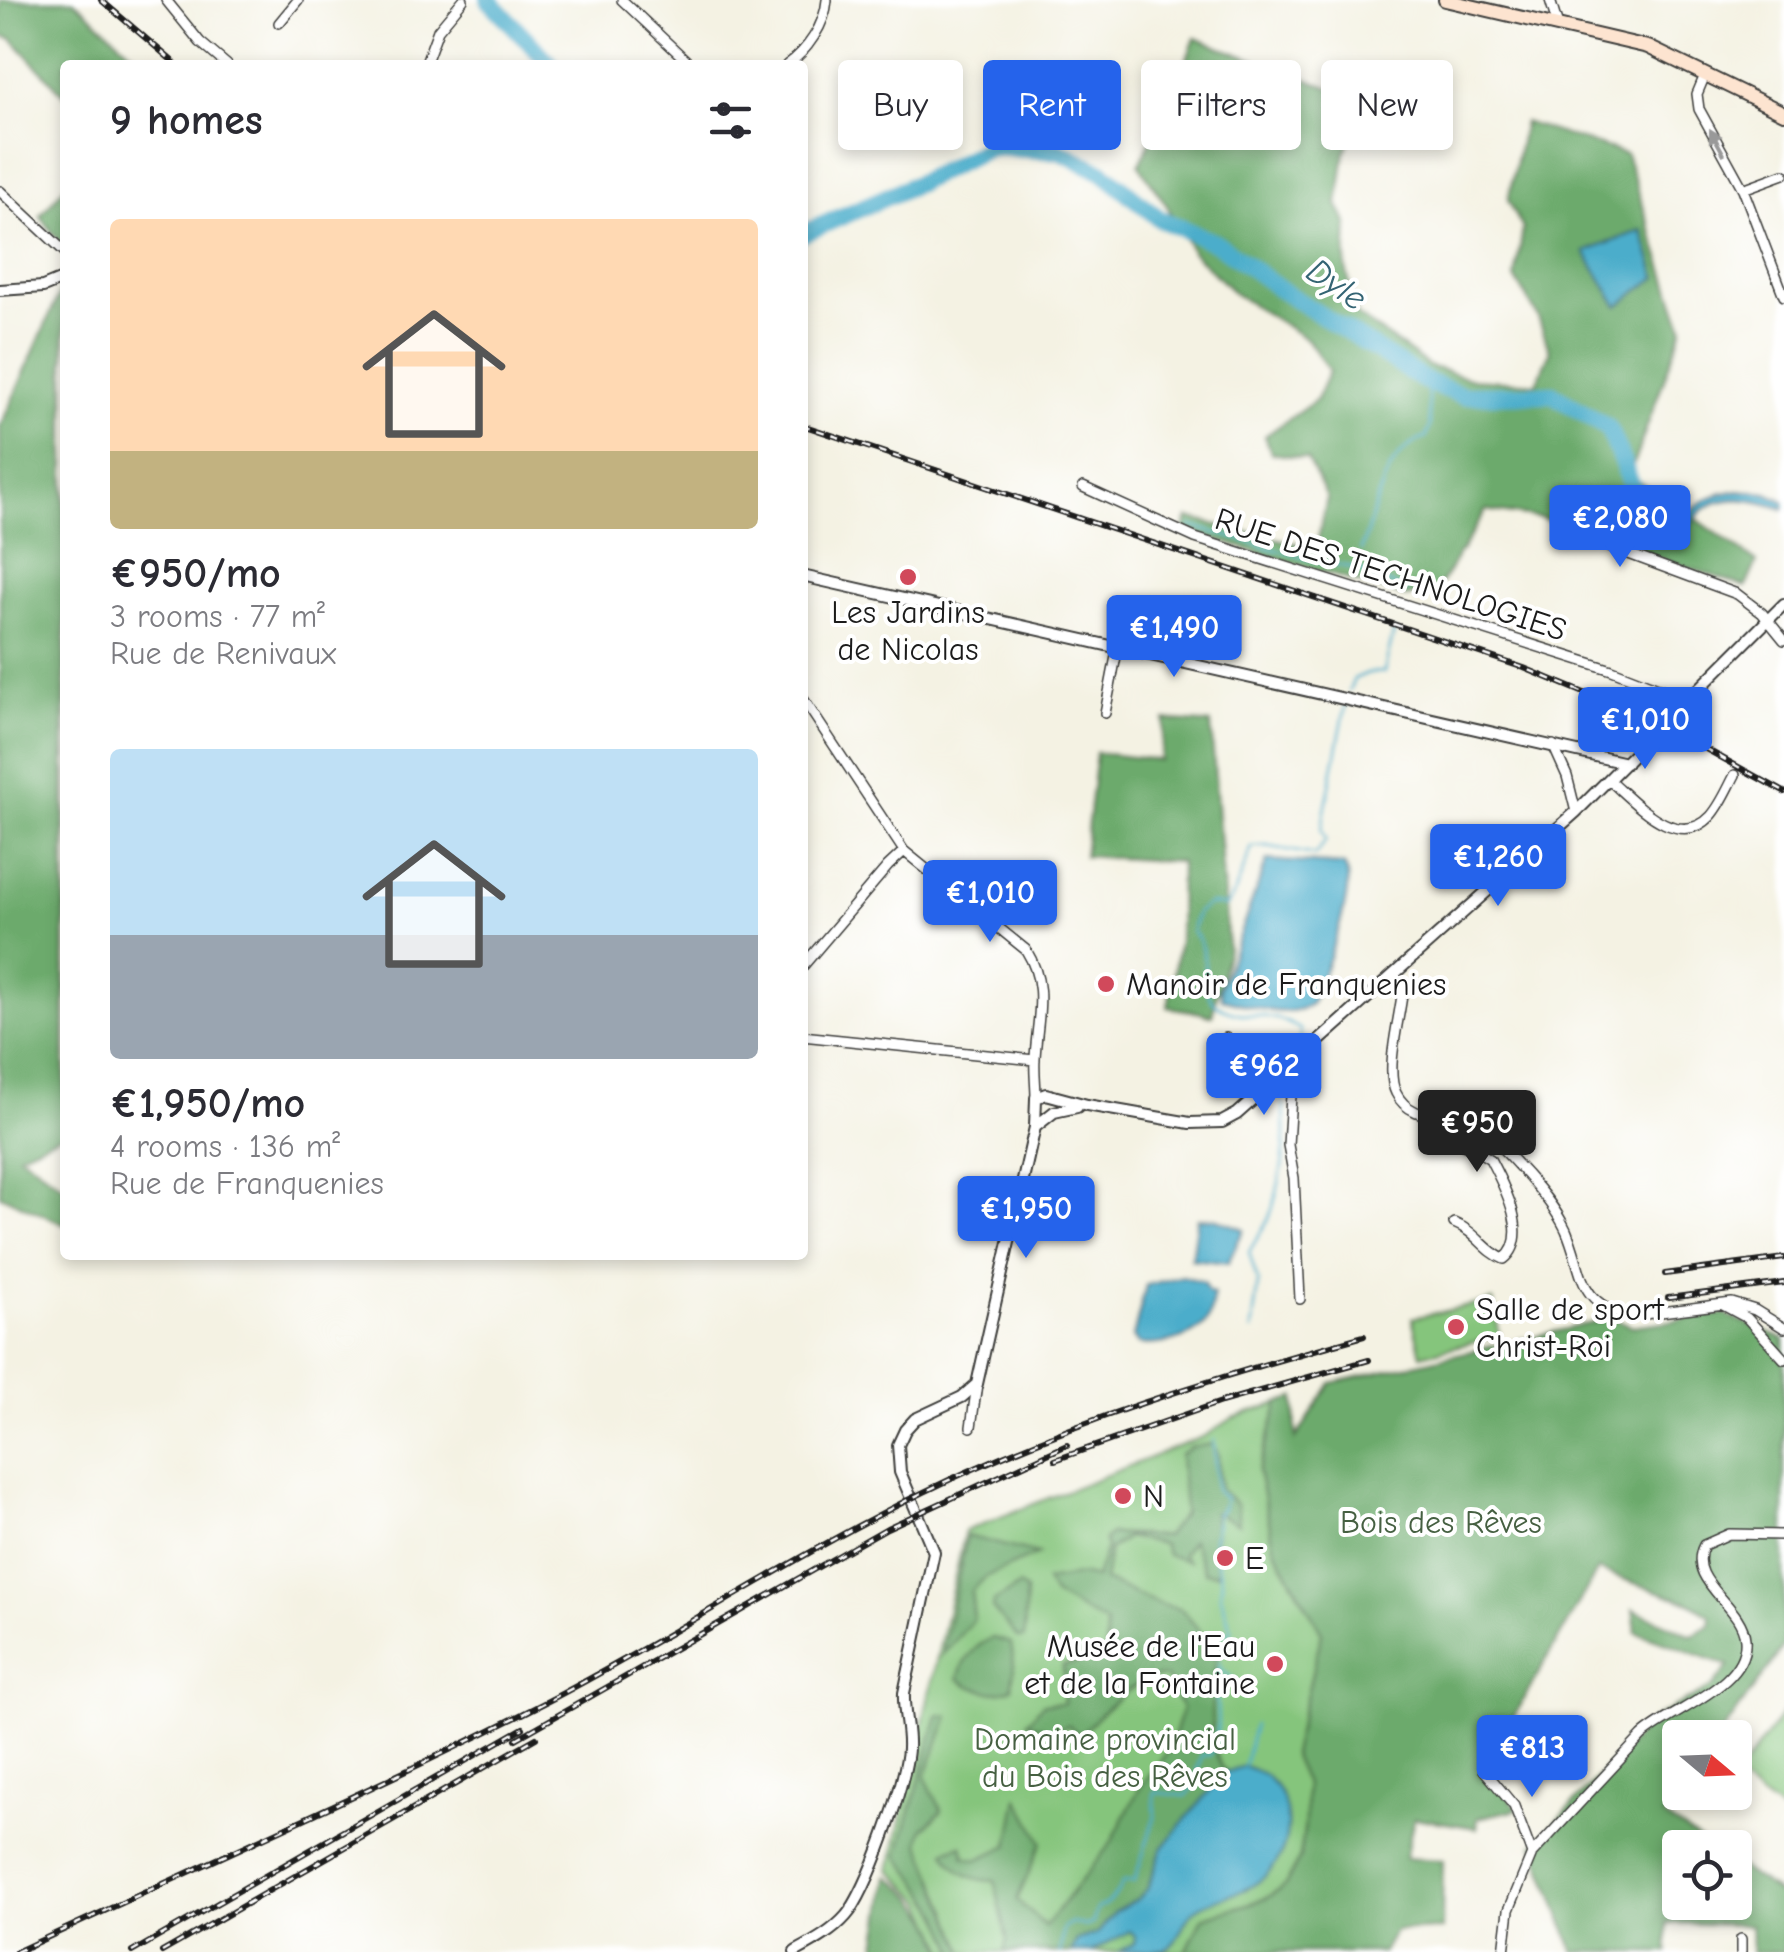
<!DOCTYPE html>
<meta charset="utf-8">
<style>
:root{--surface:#fff;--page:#f2f2f3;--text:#2b2b33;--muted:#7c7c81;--accent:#2563eb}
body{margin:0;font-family:"Comic Neue",sans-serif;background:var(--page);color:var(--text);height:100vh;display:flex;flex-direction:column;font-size:38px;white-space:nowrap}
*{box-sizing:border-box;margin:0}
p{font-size:32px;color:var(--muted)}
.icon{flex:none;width:55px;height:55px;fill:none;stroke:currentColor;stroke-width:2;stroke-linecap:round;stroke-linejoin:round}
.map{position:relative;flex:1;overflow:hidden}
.drawer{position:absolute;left:60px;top:60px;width:748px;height:1200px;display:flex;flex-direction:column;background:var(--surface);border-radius:10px;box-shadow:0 5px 15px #0003}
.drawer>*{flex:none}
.guide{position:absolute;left:838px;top:60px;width:795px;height:90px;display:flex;gap:20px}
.needle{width:65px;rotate:109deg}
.fabs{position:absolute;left:1662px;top:1720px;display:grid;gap:20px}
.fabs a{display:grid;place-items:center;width:90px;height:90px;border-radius:10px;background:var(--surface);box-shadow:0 5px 15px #0003;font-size:50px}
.price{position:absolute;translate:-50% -85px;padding:0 22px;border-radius:10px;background:var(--accent);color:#fff;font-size:32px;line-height:65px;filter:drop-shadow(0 2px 5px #0008)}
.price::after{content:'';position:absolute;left:50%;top:60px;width:30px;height:22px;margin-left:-15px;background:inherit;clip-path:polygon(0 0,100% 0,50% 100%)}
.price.current{background:#222;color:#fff}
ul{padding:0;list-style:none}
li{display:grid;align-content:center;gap:20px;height:530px;padding:0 50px}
li span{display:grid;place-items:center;height:310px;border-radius:10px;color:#555}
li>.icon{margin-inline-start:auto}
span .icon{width:180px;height:180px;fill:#fffc;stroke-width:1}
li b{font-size:42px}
h2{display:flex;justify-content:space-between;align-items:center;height:120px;padding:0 50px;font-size:42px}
.tag{padding:0 35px;border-radius:10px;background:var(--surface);box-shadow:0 5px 15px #0003;font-size:35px;line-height:90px}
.tag.current{background:var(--accent);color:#fff}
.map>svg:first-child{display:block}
</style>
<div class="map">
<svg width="1784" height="1952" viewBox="0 0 1784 1952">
<rect width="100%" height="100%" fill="#fff"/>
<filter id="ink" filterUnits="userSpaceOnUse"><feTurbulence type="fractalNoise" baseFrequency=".01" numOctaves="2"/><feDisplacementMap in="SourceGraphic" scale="20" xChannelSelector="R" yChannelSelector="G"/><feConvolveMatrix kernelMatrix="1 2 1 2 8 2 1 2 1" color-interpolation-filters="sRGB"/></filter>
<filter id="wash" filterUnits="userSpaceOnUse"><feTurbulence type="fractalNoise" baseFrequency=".0048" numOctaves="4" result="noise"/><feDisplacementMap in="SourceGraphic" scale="40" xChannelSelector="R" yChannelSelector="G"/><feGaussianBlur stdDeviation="2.25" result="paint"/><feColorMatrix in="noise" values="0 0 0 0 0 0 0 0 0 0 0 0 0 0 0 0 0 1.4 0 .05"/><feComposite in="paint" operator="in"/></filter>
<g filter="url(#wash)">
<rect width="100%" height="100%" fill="#f4f2e3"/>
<path fill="#85c57c" stroke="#50704c" stroke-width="2.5" d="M 1493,1301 L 1500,1336 L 1421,1355 L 1412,1318 Z
M 1279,1403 L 1258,1471 L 1275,1550 L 1322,1633 L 1292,1754 L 1306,1786 L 1305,1824 L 1300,1857 L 1286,1884 L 1267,1898 L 1202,1918 L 1186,1952 L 947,1952 L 923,1901 L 890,1870 L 965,1531 L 1205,1436 L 1233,1418 Z
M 1784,1712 L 1784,1814 L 1735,1778 Z"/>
<path fill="#6caa6c" stroke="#446344" stroke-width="2.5" d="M 0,0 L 74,0 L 146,65 L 65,65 L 65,96 L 12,39 L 0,36 Z
M 1195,38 L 1336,90 L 1370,95 L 1345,152 L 1338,204 L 1348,225 L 1346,268 L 1357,315 L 1429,366 L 1473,379 L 1536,383 L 1550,352 L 1538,317 L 1515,278 L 1523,229 L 1508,200 L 1524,122 L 1626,154 L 1683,327 L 1629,476 L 1674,503 L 1757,562 L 1746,587 L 1540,518 L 1486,510 L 1437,590 L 1405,597 L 1184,530 L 1188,518 L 1316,548 L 1327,498 L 1307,459 L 1271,453 L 1265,436 L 1316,400 L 1329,371 L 1308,340 L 1235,294 L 1192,252 L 1167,206 L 1139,165 L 1173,94 Z
M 65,186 L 65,249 L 40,216 Z
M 65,288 L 65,1133 L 19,1154 L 65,1187 L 65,1225 L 0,1195 L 0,427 L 61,290 Z
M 1165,720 L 1211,724 L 1228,949 L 1212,1015 L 1168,1007 L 1179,940 L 1180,862 L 1084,856 L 1096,753 L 1160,760 Z
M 1724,1314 L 1784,1339 L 1784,1646 L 1719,1737 L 1680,1738 L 1680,1792 L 1663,1816 L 1710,1847 L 1680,1848 L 1680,1902 L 1735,1902 L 1735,1864 L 1784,1897 L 1784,1952 L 1752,1952 L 1751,1925 L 1667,1923 L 1668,1952 L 1574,1952 L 1534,1845 L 1654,1718 L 1712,1687 L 1729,1666 L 1636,1632 L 1633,1609 L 1692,1635 L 1710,1625 L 1711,1616 L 1690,1603 L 1598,1570 L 1490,1758 L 1487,1769 L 1518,1809 L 1478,1818 L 1477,1828 L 1414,1818 L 1405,1858 L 1443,1860 L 1442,1929 L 1395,1931 L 1383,1952 L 1186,1952 L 1202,1918 L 1267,1898 L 1286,1884 L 1300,1857 L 1305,1824 L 1306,1786 L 1292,1754 L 1322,1633 L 1275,1549 L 1258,1471 L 1279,1403 L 1295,1397 L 1296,1438 L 1331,1383 L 1614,1318 L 1632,1326 Z
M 1213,1444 L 1218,1454 L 1220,1489 L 1237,1505 L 1239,1524 L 1214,1512 L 1218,1574 L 1205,1572 L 1192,1540 L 1182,1554 L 1188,1561 L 1167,1555 L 1163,1544 L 1127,1537 L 1109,1550 L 1104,1581 L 1162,1605 L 1181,1609 L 1218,1652 C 1212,1681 1205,1751 1226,1772 L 1162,1849 L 1148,1888 L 1138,1899 L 1115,1912 L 1098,1933 L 1077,1940 L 1071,1952 L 1004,1952 L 1007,1940 L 995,1881 C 972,1881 955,1872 945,1851 L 962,1845 L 965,1857 L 977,1860 L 1009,1845 L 1018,1798 L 1042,1842 L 1017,1900 L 1045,1926 L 1111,1843 L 1139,1789 L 1170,1748 L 1182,1709 L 1166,1677 C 1132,1676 1103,1713 1079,1735 L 1069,1725 L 1051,1731 L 1027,1722 L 1043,1704 L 1064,1703 L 1063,1666 L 1105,1655 L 1106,1624 L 1054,1595 L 1046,1581 L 1084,1575 L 1096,1578 L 1106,1547 L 1104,1540 L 1110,1534 L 1166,1536 L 1184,1512 L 1180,1455 L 1191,1447 Z
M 967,1536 L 1038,1554 L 987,1576 L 971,1591 L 974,1619 L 942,1655 Z
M 1019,1586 L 1026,1591 L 1024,1638 L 1018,1638 L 992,1608 L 993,1602 Z
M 993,1638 L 1011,1643 L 1014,1665 L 1012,1688 C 996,1696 971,1690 958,1678 C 964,1659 974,1645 993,1638 Z
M 938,1715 L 949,1716 L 925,1777 L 942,1811 L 923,1829 L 920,1843 L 965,1952 L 956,1952 C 944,1914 923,1886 898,1856 Z
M 888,1876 C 917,1894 934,1919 945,1952 L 876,1952 Z"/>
<path fill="#4cadcb" stroke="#346474" stroke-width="2.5" d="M 1642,230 L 1657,277 L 1618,306 L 1585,252 Z
M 1738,490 L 1767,493 L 1784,501 L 1784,509 C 1757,500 1721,491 1699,514 C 1689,525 1685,535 1672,543 L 1655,539 L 1657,527 L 1669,532 C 1680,527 1685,518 1693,510 C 1705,497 1721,493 1738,490 Z
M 1267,860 L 1344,865 C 1359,891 1322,974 1312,1003 C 1288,1022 1249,1005 1222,999 L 1220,988 Z
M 1197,1218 L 1214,1218 L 1244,1229 L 1228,1263 L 1191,1259 Z
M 1182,1276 L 1203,1282 L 1208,1292 L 1214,1294 C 1212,1302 1211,1313 1208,1319 C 1197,1339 1158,1347 1138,1344 L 1133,1337 L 1146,1285 Z
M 1244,1766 C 1251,1769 1260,1772 1266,1776 C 1300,1805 1291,1862 1255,1884 C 1237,1896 1215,1897 1198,1908 C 1182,1918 1181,1942 1165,1950 C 1153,1952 1131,1952 1118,1952 L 1134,1944 L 1136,1937 L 1130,1931 L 1091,1952 L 1071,1952 L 1077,1940 L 1098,1933 L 1115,1912 L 1138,1899 L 1148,1888 L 1162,1849 L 1180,1826 L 1226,1772 Z"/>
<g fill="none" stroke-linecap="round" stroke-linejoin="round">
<path stroke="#4cadcb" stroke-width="2.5" d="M 1191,526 L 1305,558 L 1354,568 L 1407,591
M 1361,550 C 1375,513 1383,450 1426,438 L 1430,426 L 1427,382
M 1349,690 L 1354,679 L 1368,673 L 1384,672 L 1394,631
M 1293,1058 L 1301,1050 L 1300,1029 C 1293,1026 1286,1021 1278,1019 C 1259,1014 1233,1017 1216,1004 C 1196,989 1215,957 1192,931 L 1197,912 L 1209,904 L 1226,906 L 1235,892 L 1252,847 L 1266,846 L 1315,855 L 1326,840 L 1321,831 L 1346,704
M 1252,1330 L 1258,1282 L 1249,1252 C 1256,1239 1267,1224 1272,1210 C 1283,1174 1291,1124 1279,1089
M 1214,1440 L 1216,1491 L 1225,1498 L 1223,1508 L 1217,1514 L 1213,1545 L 1222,1582 L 1220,1595 L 1232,1631 L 1215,1637 L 1213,1642 L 1220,1648
M 1220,1660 L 1220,1668 L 1236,1682 L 1243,1697
M 1244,1766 L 1254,1724
M 1060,1952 L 1063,1929 L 1072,1923 L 1086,1926 L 1093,1923 L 1097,1908 C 1109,1905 1119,1893 1123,1881 L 1134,1882 L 1155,1817 L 1154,1792 L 1186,1796 L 1201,1778 L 1197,1769 L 1202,1755 L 1210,1755 C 1226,1728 1210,1698 1220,1668"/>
<path stroke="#4cadcb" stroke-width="18" d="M 489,0 L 551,65
M 802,234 L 916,184 L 990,147 L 1059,151 L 1102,172 L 1160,219 L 1218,244 L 1281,290 L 1427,382 L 1462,395 L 1553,394 L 1608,428 L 1649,526 L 1672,537 L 1675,535"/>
</g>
</g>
<g filter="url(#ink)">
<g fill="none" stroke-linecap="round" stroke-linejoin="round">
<g stroke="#3c3c3a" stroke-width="12">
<path id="minor" d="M 166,0 L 200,42 L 227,65
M 622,0 L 691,65
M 1550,0 L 1558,26
M 279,23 L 298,0
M 425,65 L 438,30 L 463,0
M 787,65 C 807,51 825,25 827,0
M 1705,75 L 1697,94 L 1699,109 L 1743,189 L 1784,296
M 1743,189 L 1784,174
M 0,191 L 65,252
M 1083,487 L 1195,538 L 1612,670 L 1666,691 L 1685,704
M 1591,540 L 1737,594 L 1762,613 L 1784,640
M 802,697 L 904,851 L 1026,950 C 1049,987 1037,1017 1035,1058 C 1034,1071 1036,1085 1036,1098
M 1105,713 L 1118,646
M 1553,745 L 1567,776 L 1576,812
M 1609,780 C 1634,801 1677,852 1711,816 C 1721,805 1728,788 1735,775
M 802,967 L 888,866 L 904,851
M 1393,977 L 1399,983 L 1402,995 C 1399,1021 1385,1071 1396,1093 C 1410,1123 1451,1114 1476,1128 C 1495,1138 1512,1159 1526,1174 C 1542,1192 1556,1209 1566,1230 C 1584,1271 1575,1302 1629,1316 L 1732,1303 L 1755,1310 L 1784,1328
M 802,1036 L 1035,1060
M 1226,1038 L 1223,1059 L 1242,1065 L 1267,1089
M 1289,1071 L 1292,1079 L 1288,1145 L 1294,1178 L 1300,1299
M 1424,1116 C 1436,1142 1469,1143 1490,1159 C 1503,1184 1532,1237 1504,1259 C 1484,1251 1477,1232 1454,1223
M 1723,1305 L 1747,1318 L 1784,1359
M 971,1427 L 977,1384
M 1484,1770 L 1514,1806 L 1532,1854
M 1741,1939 L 1741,1952
M 1504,1952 L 1509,1910 L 1532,1854 L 1642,1736 C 1672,1709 1749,1686 1745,1639 C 1742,1604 1685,1581 1704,1545 L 1729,1534 L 1784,1535"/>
</g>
<g stroke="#3c3c3a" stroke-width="14">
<path id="tertiary" d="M 0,290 L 43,287 L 65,278
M 802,576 L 1626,763
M 1035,1127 L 1054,1112 L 1077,1107
M 795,1952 C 813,1942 832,1932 846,1916 C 867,1893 907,1780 908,1748 C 909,1729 903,1712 904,1693 L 934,1552 L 900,1472 L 898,1445 L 905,1430 L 915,1419 L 962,1397 L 977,1384 L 1035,1127 L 1036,1098 L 1046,1094 L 1087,1105 L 1190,1123 L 1222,1122 L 1237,1114 L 1576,812 L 1784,604"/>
</g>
<g stroke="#3c3c3a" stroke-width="16">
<path id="secondary" d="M 1445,0 L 1648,47 L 1784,113"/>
</g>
<use href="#minor" stroke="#fff" stroke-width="9"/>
<use href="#tertiary" stroke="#fff" stroke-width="10"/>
<use href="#secondary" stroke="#fde4d0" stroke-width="12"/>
<g stroke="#1c1c1c" stroke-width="6">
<path id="rail" d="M 101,0 L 177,65
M 802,425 L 1524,668 L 1664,726 L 1784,792
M 1665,1274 L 1784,1258
M 1668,1298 L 1784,1283
M 1055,1460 L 1221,1402 L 1369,1360
M 516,1739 L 887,1528 L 1067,1445
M 16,1952 C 193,1869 374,1790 548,1701 C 675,1635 795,1555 924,1492 C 1065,1423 1213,1378 1364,1336
M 132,1952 L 523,1728
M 162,1952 L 536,1738"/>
</g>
<use href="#rail" stroke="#fff" stroke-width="2.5" stroke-dasharray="8" stroke-linecap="butt"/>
</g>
<defs><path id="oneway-solid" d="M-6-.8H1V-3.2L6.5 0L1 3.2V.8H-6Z" transform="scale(2.5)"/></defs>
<use fill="#999" href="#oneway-solid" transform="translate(1717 142) rotate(-119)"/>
</g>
<g fill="#d1495b" stroke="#fff" stroke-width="4">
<circle cx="908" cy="577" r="10"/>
<circle cx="1106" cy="984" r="10"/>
<circle cx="1456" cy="1327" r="10"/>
<circle cx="1123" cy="1496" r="10"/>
<circle cx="1225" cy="1558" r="10"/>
<circle cx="1275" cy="1664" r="10"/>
</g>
<g text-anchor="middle" stroke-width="8" stroke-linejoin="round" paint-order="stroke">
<g font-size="32" fill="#1c1c1c" stroke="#fff">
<text transform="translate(1391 574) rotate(18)" y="11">RUE DES TECHNOLOGIES</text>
</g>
<g font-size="32" fill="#1c1c1c" stroke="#fff" text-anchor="start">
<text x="908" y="623" text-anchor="middle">Les Jardins<tspan x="908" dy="37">de Nicolas</tspan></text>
<text x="1126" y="995">Manoir de Franquenies</text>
<text x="1476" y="1320">Salle de sport<tspan x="1476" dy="37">Christ-Roi</tspan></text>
<text x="1143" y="1507">N</text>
<text x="1245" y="1569">E</text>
<text x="1255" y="1657" text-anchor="end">Musée de l'Eau<tspan x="1255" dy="37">et de la Fontaine</tspan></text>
</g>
<g font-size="32" fill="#466042" stroke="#fff">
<text x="1441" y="1533">Bois des Rêves</text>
<text x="1105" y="1750">Domaine provincial<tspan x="1105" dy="37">du Bois des Rêves</tspan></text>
</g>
<g font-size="35" font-style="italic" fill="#346474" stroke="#fff">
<text transform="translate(1337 284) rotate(34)" y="12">Dyle</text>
</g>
</g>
</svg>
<div class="fabs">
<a><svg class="needle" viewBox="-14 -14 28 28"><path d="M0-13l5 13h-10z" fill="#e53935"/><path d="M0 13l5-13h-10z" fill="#7c7c81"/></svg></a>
<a><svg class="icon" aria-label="locate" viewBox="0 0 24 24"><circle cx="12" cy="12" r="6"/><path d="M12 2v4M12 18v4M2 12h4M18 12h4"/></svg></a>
</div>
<b class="price" style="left:1620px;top:570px">€2,080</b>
<b class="price" style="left:1174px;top:680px">€1,490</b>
<b class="price" style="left:1645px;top:772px">€1,010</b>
<b class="price" style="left:1498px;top:909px">€1,260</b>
<b class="price" style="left:990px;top:945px">€1,010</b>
<b class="price" style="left:1264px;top:1118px">€962</b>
<b class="price current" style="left:1477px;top:1175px">€950</b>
<b class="price" style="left:1026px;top:1261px">€1,950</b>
<b class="price" style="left:1532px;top:1800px">€813</b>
<div class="guide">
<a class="tag">Buy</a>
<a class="tag current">Rent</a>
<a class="tag">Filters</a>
<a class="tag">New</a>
</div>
<section class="drawer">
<h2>9 homes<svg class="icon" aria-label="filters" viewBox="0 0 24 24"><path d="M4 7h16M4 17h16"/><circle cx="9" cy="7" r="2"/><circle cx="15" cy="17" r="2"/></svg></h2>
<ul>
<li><span style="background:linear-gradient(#ffd9b3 75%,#c2b280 0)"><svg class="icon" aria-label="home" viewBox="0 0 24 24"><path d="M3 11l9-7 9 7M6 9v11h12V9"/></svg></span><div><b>€950/mo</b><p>3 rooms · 77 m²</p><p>Rue de Renivaux</p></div></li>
<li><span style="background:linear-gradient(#bfe0f5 60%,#9aa5b1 0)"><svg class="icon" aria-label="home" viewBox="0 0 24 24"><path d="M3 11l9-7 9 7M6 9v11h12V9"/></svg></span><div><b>€1,950/mo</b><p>4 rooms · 136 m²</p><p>Rue de Franquenies</p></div></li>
</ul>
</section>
</div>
